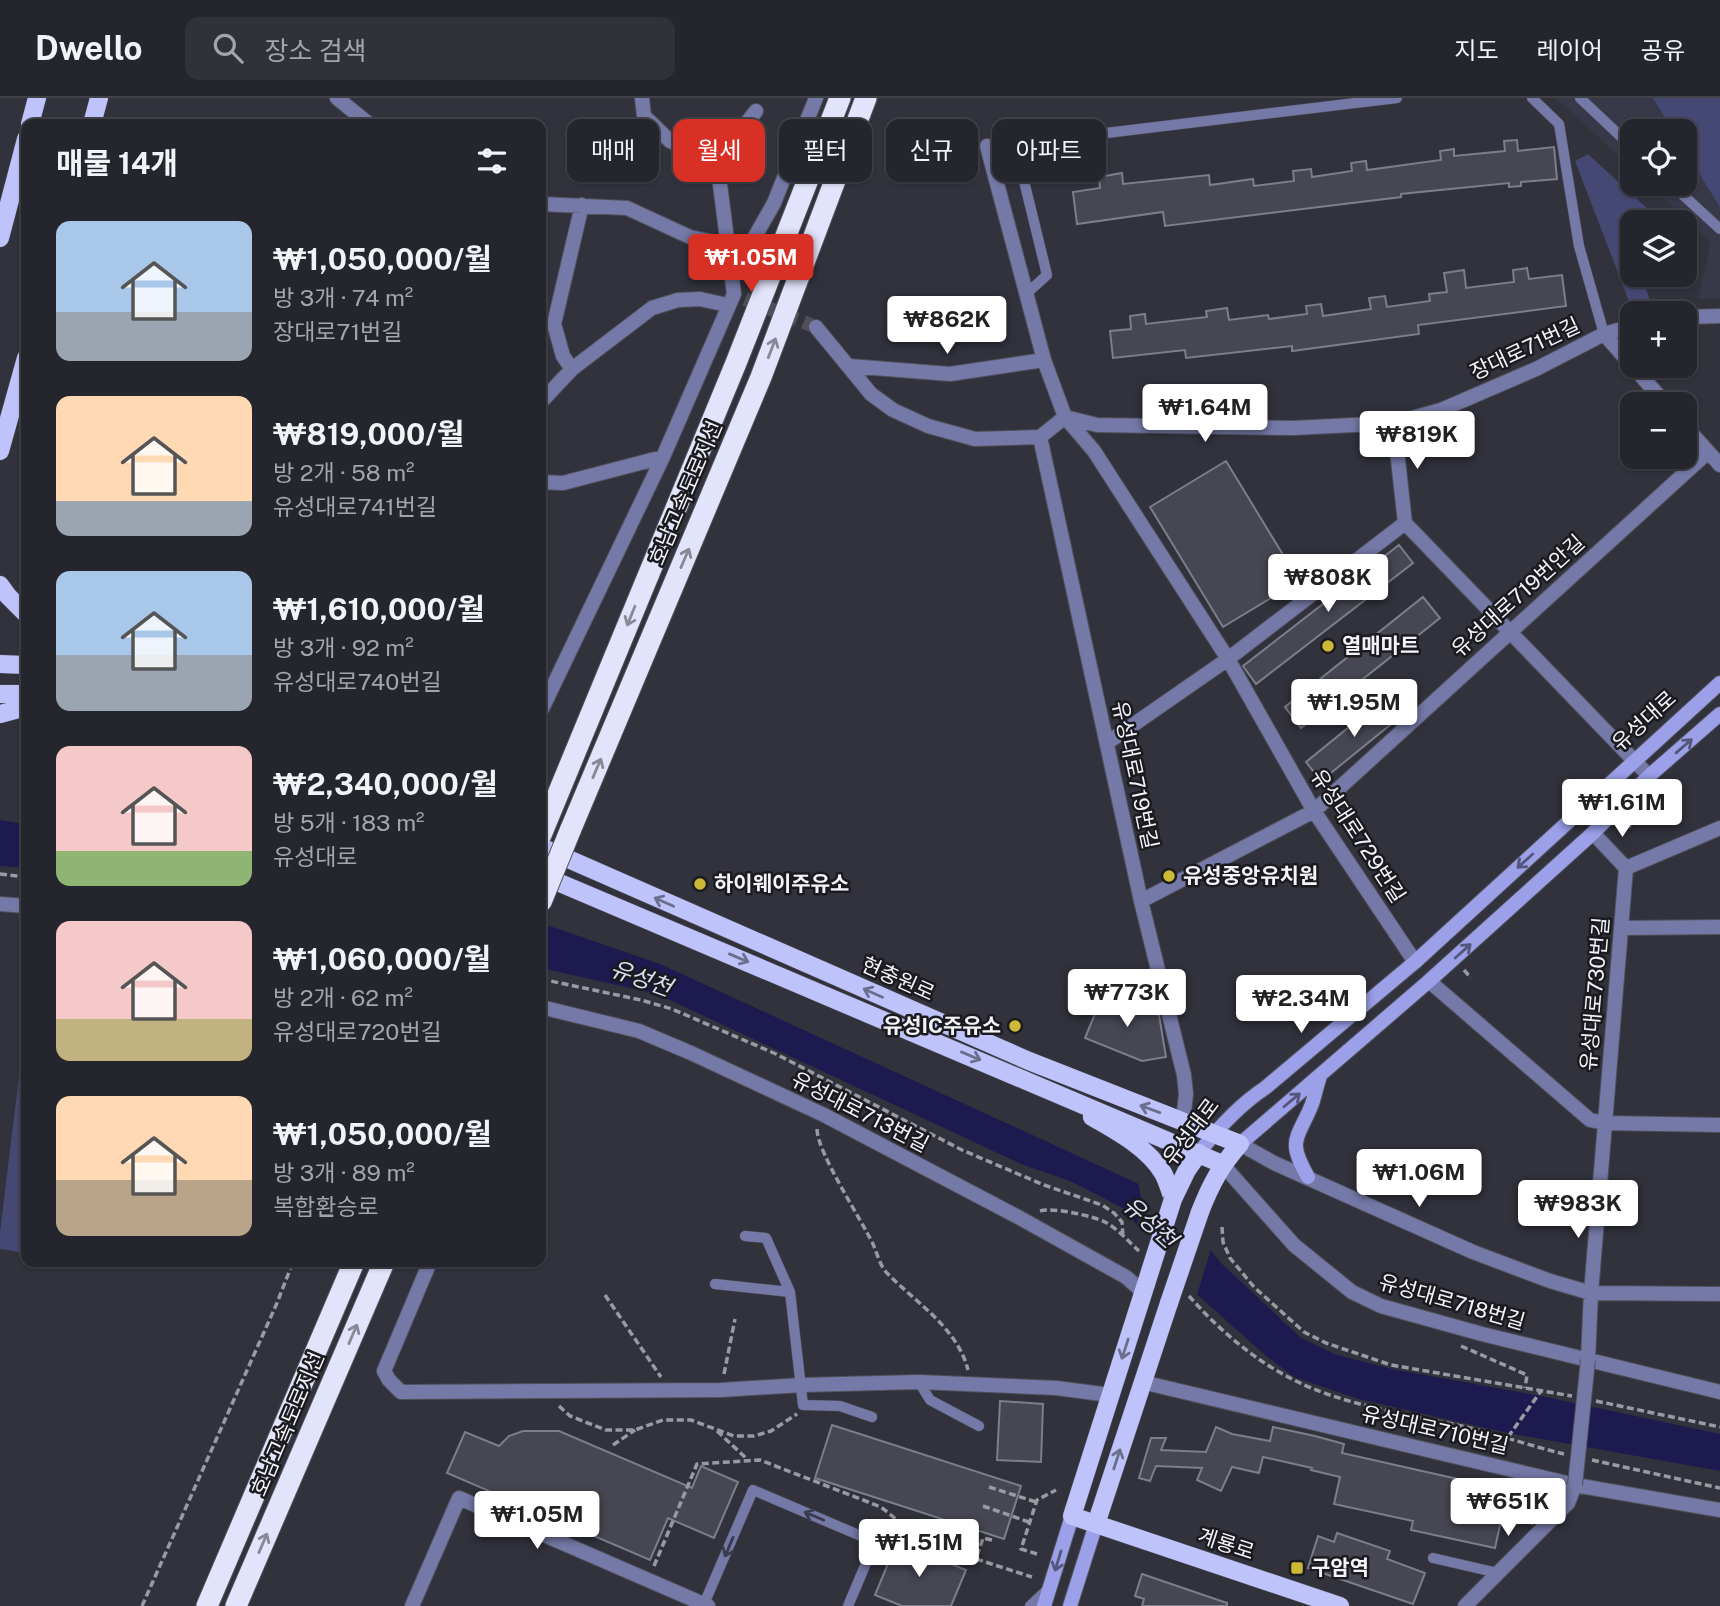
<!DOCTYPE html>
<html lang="ko">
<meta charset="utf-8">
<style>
:root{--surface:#25262d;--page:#313239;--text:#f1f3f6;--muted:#a3a5aa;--line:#424349;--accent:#d93025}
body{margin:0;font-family:"Public Sans","Noto Sans KR",sans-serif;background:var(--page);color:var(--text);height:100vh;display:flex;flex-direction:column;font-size:26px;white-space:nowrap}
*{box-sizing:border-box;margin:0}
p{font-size:23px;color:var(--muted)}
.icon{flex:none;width:38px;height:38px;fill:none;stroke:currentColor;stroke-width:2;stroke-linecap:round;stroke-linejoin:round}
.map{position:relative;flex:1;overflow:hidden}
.side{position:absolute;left:21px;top:21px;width:525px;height:1148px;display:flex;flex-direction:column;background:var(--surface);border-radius:14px;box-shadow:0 2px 5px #0004,0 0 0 2px var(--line)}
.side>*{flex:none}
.banner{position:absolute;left:567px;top:21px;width:665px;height:63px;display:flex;gap:14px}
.controls{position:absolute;left:1620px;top:21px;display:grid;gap:14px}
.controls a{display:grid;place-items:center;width:77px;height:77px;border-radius:14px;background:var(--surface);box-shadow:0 2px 5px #0004,0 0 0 2px var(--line);font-size:35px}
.price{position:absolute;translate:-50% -60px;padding:0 16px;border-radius:7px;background:#fff;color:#222;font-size:23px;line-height:46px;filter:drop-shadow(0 2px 4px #0008)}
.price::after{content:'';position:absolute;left:50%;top:42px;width:21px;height:16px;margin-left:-10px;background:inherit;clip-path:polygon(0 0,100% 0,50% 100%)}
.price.selected{background:var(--accent);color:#fff}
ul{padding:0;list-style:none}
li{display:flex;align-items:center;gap:21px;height:175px;padding:0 35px}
li span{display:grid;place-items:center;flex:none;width:196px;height:140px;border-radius:14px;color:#555}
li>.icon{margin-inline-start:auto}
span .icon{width:84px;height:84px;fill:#fffc;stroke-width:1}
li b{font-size:30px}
h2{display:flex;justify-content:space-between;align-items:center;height:84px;padding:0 35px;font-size:30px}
.pill{padding:0 24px;border-radius:14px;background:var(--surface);box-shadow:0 2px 5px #0004,0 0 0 2px var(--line);font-size:24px;line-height:63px}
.pill.selected{background:var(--accent);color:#fff}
header{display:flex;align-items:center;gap:42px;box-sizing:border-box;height:98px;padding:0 35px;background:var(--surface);border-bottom:2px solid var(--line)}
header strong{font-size:33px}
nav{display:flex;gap:38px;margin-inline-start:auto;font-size:24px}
.search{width:490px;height:63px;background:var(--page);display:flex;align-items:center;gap:18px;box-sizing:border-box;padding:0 24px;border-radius:14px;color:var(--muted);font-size:26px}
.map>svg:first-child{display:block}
</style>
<header>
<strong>Dwello</strong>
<div class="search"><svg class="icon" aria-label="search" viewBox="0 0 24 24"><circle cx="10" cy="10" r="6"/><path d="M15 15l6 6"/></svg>장소 검색</div>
<nav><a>지도</a><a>레이어</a><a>공유</a></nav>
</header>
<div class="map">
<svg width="1720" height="1508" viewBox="0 0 1720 1508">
<rect width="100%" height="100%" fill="#31323c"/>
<path fill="#373949" d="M 1556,0 L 1720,0 L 1720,200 L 1698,201 L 1711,144 L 1648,86 L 1685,86 L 1685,33 L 1633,33 L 1633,71 Z"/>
<path fill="#454872" d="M 1653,0 L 1720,0 L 1720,109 L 1685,53 L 1685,33 L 1673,33 Z
M 1588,56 L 1662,124 L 1633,124 L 1633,177 L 1641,177 L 1650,202 L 1630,206 L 1575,63 Z
M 26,921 L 26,1155 L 0,1151 L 0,1134 Z"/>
<path fill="#1d1a4f" d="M 0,722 L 26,726 L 26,770 L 0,768 Z
M 541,825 L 660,866 L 1141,1087 L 1191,1127 L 1221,1165 L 1301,1240 L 1337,1257 L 1392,1271 L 1546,1299 L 1720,1336 L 1720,1373 L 1503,1334 L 1359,1301 L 1294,1279 L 1264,1256 L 1182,1183 L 1123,1110 L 1070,1083 L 1021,1066 L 657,896 L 541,870 Z"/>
<path fill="#31323c" d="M 1137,1081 L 1193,1124 L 1212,1148 L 1196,1200 L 1180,1186 L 1135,1131 L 1143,1108 Z"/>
<path fill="#464752" stroke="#7c7e89" stroke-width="2" d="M 1517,42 L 1518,53 L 1554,49 L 1557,81 L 1521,84 L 1521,88 L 1509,89 L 1509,85 L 1401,96 L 1401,99 L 1165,128 L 1163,114 L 1077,126 L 1073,94 L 1100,90 L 1099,79 L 1122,75 L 1123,86 L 1209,77 L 1210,87 L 1253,81 L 1254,88 L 1294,83 L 1293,73 L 1311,71 L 1312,79 L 1352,73 L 1351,65 L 1366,63 L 1367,72 L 1441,62 L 1440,53 L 1454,51 L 1454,58 L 1505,53 L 1504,43 Z
M 1527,170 L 1529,181 L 1562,177 L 1566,208 L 1418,227 L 1419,236 L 1292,253 L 1292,248 L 1186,260 L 1185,252 L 1113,260 L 1110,233 L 1131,231 L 1130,218 L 1145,216 L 1146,226 L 1207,219 L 1206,213 L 1227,210 L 1229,222 L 1268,217 L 1269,221 L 1307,216 L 1306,208 L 1321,206 L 1323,218 L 1371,211 L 1369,200 L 1385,198 L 1387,209 L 1430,203 L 1429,196 L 1447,194 L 1444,175 L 1464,172 L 1466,190 L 1514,184 L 1513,172 Z
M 1226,363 L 1299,483 L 1223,529 L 1150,409 Z
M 1399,447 L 1413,465 L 1256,586 L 1243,568 Z
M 1423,499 L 1440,520 L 1301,630 L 1285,609 Z
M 1386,599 L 1401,618 L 1321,683 L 1306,664 Z
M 1104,894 L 1159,917 L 1166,959 L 1142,963 L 1085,940 Z
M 1000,1303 L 1043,1306 L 1041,1364 L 997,1362 Z
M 832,1327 L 1021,1388 L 1004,1441 L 815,1380 Z
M 1216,1329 L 1232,1336 L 1270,1343 L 1273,1329 L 1315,1338 L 1344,1346 L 1342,1355 L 1520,1395 L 1522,1384 L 1555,1392 L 1553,1405 L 1532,1426 L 1506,1400 L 1495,1450 L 1411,1432 L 1413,1423 L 1334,1406 L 1340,1379 L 1311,1372 L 1312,1370 L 1263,1359 L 1259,1375 L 1232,1369 L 1221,1393 L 1197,1382 L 1202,1370 L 1156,1368 L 1150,1383 L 1139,1380 L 1151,1340 L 1166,1340 L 1161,1352 L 1206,1354 Z
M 523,1333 L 559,1333 L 692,1390 L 701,1368 L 738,1384 L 714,1440 L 668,1420 L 650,1462 L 447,1375 L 465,1334 L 499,1348 L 509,1338 Z
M 1337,1435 L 1390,1453 L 1387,1461 L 1425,1475 L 1413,1506 L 1308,1470 L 1318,1438 L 1334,1444 Z
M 897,1444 L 966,1472 L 951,1508 L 902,1508 L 875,1497 Z
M 1142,1476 L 1227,1505 L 1227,1508 L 1142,1508 L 1144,1501 L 1135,1498 Z"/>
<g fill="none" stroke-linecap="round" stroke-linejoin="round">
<path stroke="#4e4f58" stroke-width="14" stroke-dasharray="14 7" stroke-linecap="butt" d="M 745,201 L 816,229"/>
<g stroke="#50515a" stroke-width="11">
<path id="lane" d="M 1532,0 L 1559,26 L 1579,148 L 1604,236
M 1580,0 L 1633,50
M 1671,86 L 1720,131
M 1026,196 L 1047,177 L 1015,46 L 1397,0
M 745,1138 L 766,1140 L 790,1194 L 803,1307 L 840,1308 L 872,1319
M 715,1186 L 790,1194
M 919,1284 L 930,1302 L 979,1328
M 1433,1460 L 1498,1475
M 704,1506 L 753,1392 L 875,1444 L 848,1508
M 1030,1508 L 1048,1491"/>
</g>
<g stroke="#50515a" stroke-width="16">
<path id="street" d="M 337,0 L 369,26
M 642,0 L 644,18 L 670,43 L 717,63
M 987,48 L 1044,262 L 1065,319 L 1094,353 L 1228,561 L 1314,713 L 1415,864
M 541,106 L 627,110 L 690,139 L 728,147
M 730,166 L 753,142 L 774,105 L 816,0
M 1685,219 L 1720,218
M 816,229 L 871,296 L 893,312 L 928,328 L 975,341 L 1040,339 L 1065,319 L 1097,327 L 1293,330 L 1394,325 L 1441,312 L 1536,271 L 1604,236 L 1633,228
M 1604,236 L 1666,306
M 849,268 L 950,276 L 1044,262
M 572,271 L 563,258 L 554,226 L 582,107
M 541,304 L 572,271 L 652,210 L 678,202 L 700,201 L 727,207
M 1394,325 L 1405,425 L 1649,678
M 1685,328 L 1720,367
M 1040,339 L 1141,803 L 1184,977 L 1186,996 L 1183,1023
M 541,384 L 563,385 L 663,359
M 541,613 L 663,359 L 734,196 L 717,63 L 756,13
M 1107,645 L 1228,561 L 1405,425
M 1593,735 L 1626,770
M 1626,770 L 1720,730
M 1141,803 L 1314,713 L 1708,354
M 0,806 L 26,808
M 1622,830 L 1720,829
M 1429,883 L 1590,1022 L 1605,1025 L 1720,1027
M 541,909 L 639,933 L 691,955 L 824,1017 L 1020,1120 L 1126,1179 L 1143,1194
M 1240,1046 L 1274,1065 L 1473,1154 L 1550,1183 L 1591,1195 L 1720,1196
M 1222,1066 L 1294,1147 L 1352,1194 L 1381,1208 L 1482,1236 L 1720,1294
M 430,1164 L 384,1273 L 389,1282 L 401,1294 L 721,1292 L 802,1287 L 919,1284 L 1056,1290 L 1110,1297
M 1588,1262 L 1591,1195 L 1626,770
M 1142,1284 L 1575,1387 L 1720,1412
M 412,1508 L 459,1400 L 708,1508
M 1465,1508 L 1568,1405 L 1575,1387"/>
</g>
<g stroke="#50515a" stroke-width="16">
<path id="secondary" d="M 1240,1046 L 1429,883 L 1593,735 L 1649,678 L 1720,616
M 1199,1055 C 1218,1030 1238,1008 1265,990 L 1415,864 L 1720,585
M 1308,1079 C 1286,1041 1298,1041 1312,1006 C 1315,997 1317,987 1320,978
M 1044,1508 L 1072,1418
M 1070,1508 L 1096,1426"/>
</g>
<g stroke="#50515a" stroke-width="19">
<path id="primary" d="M 30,26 L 37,0
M 92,26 L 99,0
M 0,140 L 26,41
M 0,353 L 26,260
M 0,487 L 8,498 L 26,516
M 0,566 L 26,567
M 0,596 L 26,596
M 0,616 L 26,609
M 541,749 L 1029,963 L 1240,1046 C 1221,1067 1210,1088 1200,1114
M 541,777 L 1222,1066
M 1092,1019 C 1117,1033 1148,1050 1163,1075 C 1167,1082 1170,1093 1173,1101
M 1173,1101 L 1187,1072 L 1199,1055
M 1146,1186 L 1072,1418 L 1340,1508
M 1096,1426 L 1169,1205"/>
</g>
<g stroke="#50515a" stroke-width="23">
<path id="highway" d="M 570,733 L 761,279 L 866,0
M 541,737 L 736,265 L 840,0
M 207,1508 L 354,1164
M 236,1508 L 384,1164"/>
</g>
<path stroke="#999aa2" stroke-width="3.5" stroke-dasharray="7 3.5" stroke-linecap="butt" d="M 1626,724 L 1631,730
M 0,776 L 26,779
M 1464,872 L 1471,880
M 541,881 L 641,902 L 672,911 L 776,956 L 962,1052 L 1044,1087 L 1102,1107 L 1114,1115 L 1122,1124 L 1123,1139
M 817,1031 C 817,1054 861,1121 873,1146 C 877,1155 880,1168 887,1175 C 916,1205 957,1229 968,1272
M 1040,1113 C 1053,1109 1093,1118 1105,1124 C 1117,1130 1129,1144 1139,1153
M 1222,1129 L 1223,1144 L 1230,1160 L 1254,1189 L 1304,1234 L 1326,1245 L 1391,1267 L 1572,1298
M 605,1197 L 661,1279
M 1189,1198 C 1217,1230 1254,1262 1292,1281 C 1341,1307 1412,1317 1466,1329 C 1500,1337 1531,1348 1564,1356
M 1461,1248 L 1527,1277 L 1525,1290
M 724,1276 L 735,1221
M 1596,1303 L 1720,1329
M 559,1308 L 570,1318 L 606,1332 L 635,1332 L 663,1322 L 691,1322 L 734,1338 L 754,1338 L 771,1333 L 797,1316
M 717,1333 L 747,1361
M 1508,1339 L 1541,1293
M 613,1347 L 635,1332
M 1592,1362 L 1720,1390
M 989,1389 L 1036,1404
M 983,1408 L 1029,1424
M 992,1442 L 983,1440 L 976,1461 L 1032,1479
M 1037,1456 L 1021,1451 L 1037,1402 L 1056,1392
M 654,1468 L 697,1366 L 760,1362 L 881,1409 L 897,1422 L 888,1443
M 142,1508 L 277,1205 L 293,1164"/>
<use href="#lane" stroke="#7579a7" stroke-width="10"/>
<use href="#street" stroke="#7579a7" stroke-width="14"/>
<use href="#secondary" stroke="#9ba0e9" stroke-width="14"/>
<use href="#primary" stroke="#bec3fb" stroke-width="18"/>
<use href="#highway" stroke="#e1e4fa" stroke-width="21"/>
<g stroke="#50515a" stroke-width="16" stroke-linecap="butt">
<path id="street-bridge" d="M 1575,1387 L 1588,1262"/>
</g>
<g stroke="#50515a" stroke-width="19" stroke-linecap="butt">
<path id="primary-bridge" d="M 1146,1186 L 1173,1101
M 1169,1205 L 1200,1114"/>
</g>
<g stroke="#50515a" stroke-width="23" stroke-linecap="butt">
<path id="highway-bridge" d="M 541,804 L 570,733"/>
</g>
<use href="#street-bridge" stroke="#7579a7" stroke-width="14"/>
<use href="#primary-bridge" stroke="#bec3fb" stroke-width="18"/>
<use href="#highway-bridge" stroke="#e1e4fa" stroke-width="21"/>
</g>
<defs><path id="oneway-shaft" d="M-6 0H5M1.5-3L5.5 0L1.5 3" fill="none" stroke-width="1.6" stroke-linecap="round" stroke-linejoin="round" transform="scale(1.75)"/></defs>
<g stroke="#878997">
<use href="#oneway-shaft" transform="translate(772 250) rotate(-69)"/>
<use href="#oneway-shaft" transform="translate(685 460) rotate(-67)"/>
<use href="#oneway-shaft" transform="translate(631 518) rotate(112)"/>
<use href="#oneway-shaft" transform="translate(597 670) rotate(-67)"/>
<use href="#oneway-shaft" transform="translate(353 1236) rotate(-67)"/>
<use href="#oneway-shaft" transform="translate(263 1445) rotate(-67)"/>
</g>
<g stroke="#54567a">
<use href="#oneway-shaft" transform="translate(1684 648) rotate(-41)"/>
<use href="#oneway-shaft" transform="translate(1525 763) rotate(138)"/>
<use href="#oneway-shaft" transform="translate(1463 853) rotate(-42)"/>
<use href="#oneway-shaft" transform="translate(1292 1002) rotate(-40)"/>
<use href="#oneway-shaft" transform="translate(1058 1463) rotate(107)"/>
</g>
<g stroke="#6c6e8d">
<use href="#oneway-shaft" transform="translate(664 804) rotate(-156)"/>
<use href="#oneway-shaft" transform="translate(739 860) rotate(23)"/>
<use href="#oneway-shaft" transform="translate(873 895) rotate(-156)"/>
<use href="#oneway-shaft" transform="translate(971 958) rotate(23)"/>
<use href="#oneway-shaft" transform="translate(1150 1011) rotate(-160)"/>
<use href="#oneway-shaft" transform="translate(1125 1251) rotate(108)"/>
<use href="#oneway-shaft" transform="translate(1117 1361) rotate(-72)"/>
</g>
<g stroke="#3a3b4f">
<use href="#oneway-shaft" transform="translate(814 1418) rotate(-157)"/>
<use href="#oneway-shaft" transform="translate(729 1449) rotate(113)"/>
</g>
<g fill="#cdb938" stroke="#1a1a1f" stroke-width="2.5">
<circle cx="1328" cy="548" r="7"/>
<circle cx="1169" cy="778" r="7"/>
<circle cx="700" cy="786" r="7"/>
<circle cx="1015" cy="928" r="7"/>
<rect x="1290" y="1463" width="14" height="14" rx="3.5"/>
</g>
<g text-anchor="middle" stroke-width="5" stroke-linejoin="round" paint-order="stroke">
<g font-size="21" fill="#f3f4fa" stroke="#1a1a1f">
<text transform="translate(1525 251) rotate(-25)" y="7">장대로71번길</text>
<text transform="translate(686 395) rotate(-67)" y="7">호남고속도로지선</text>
<text transform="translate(1518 498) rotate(-42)" y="7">유성대로719번안길</text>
<text transform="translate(1644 623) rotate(-42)" y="7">유성대로</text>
<text transform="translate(1135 677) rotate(78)" y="7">유성대로719번길</text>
<text transform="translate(1358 738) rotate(57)" y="7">유성대로729번길</text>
<text transform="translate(898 881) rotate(24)" y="7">현충원로</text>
<text transform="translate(1595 896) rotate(-85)" y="7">유성대로730번길</text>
<text transform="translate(860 1014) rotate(27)" y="7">유성대로713번길</text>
<text transform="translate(1191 1034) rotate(-53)" y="7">유성대로</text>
<text transform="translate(1452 1204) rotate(16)" y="7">유성대로718번길</text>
<text transform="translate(288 1326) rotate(-67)" y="7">호남고속도로지선</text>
<text transform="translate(1435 1332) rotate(13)" y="7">유성대로710번길</text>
<text transform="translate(1226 1446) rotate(18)" y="7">계룡로</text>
</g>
<g font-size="21" font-weight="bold" fill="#f3f4fa" stroke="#1a1a1f" text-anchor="start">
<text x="1342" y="555">열매마트</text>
<text x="1183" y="785">유성중앙유치원</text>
<text x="714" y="793">하이웨이주유소</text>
<text x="1001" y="935" text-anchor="end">유성IC주유소</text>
<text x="1311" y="1477">구암역</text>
</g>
<g font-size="23" font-style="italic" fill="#dcdff1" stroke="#1a1a1f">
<text transform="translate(641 880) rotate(20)" y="8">유성천</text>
<text transform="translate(1150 1124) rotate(42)" y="8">유성천</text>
</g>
</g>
</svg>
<div class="controls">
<a><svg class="icon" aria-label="locate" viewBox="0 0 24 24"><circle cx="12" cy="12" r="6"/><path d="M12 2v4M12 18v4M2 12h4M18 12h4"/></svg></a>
<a><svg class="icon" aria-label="layers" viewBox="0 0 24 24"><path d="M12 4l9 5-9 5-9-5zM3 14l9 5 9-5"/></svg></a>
<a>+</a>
<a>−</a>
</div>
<b class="price selected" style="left:751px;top:196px">₩1.05M</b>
<b class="price" style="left:947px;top:258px">₩862K</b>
<b class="price" style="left:1205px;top:346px">₩1.64M</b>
<b class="price" style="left:1417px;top:373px">₩819K</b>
<b class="price" style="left:1328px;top:516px">₩808K</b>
<b class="price" style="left:1354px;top:641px">₩1.95M</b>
<b class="price" style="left:1622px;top:741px">₩1.61M</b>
<b class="price" style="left:1127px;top:931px">₩773K</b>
<b class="price" style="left:1301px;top:937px">₩2.34M</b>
<b class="price" style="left:1419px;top:1111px">₩1.06M</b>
<b class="price" style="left:1578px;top:1142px">₩983K</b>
<b class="price" style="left:1508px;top:1440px">₩651K</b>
<b class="price" style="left:537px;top:1453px">₩1.05M</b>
<b class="price" style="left:919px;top:1481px">₩1.51M</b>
<div class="banner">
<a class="pill">매매</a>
<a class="pill selected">월세</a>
<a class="pill">필터</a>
<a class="pill">신규</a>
<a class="pill">아파트</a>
</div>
<section class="side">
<h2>매물 14개<svg class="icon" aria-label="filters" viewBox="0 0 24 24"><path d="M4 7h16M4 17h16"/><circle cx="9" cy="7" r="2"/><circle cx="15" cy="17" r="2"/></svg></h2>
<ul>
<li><span style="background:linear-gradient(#a9c7e8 65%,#9aa5b1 0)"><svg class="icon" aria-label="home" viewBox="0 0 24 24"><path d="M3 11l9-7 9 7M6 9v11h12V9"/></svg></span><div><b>₩1,050,000/월</b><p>방 3개 · 74 m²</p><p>장대로71번길</p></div></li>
<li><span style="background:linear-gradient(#ffd9b3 75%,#9aa5b1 0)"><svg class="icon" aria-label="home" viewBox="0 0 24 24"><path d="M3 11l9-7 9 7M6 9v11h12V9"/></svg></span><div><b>₩819,000/월</b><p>방 2개 · 58 m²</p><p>유성대로741번길</p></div></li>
<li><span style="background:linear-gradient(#a9c7e8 60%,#9aa5b1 0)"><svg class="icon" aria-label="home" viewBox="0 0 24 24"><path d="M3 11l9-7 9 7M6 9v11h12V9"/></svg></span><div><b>₩1,610,000/월</b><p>방 3개 · 92 m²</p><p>유성대로740번길</p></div></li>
<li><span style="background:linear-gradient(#f6c9c9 75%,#8fb573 0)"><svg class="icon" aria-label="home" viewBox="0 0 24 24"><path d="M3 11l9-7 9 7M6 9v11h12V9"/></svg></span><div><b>₩2,340,000/월</b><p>방 5개 · 183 m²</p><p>유성대로</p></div></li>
<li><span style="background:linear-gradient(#f6c9c9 70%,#c2b280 0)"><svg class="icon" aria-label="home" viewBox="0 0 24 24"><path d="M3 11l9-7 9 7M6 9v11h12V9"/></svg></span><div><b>₩1,060,000/월</b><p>방 2개 · 62 m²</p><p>유성대로720번길</p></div></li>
<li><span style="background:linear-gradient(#ffd9b3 60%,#b9a48a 0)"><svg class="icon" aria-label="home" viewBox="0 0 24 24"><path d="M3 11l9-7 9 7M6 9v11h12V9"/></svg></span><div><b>₩1,050,000/월</b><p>방 3개 · 89 m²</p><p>복합환승로</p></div></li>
</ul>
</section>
</div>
